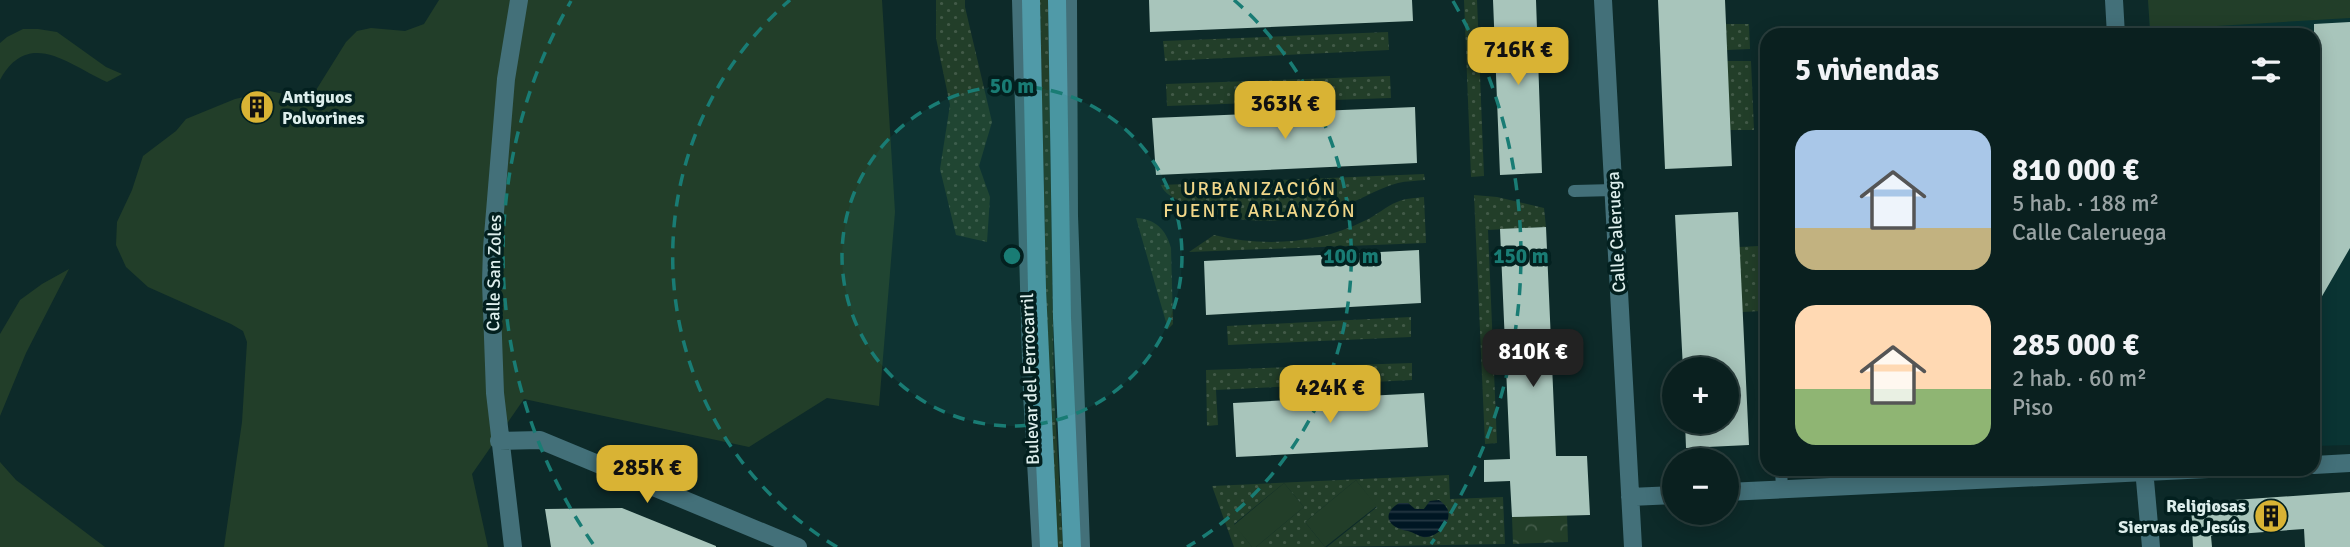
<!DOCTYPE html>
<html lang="es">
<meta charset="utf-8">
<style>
:root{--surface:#0a201f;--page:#132828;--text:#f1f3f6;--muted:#99a3a4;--line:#2a3e3d;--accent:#d9b334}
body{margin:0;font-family:Signika,sans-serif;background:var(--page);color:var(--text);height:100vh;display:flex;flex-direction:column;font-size:26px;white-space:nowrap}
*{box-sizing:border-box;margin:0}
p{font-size:23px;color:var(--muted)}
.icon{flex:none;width:38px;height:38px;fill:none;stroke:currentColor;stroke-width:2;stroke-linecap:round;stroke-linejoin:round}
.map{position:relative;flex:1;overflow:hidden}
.details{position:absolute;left:1760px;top:28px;width:560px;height:448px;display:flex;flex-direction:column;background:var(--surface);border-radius:21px;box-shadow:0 4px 18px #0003,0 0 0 2px var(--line)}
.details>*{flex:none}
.buttons{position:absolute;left:1662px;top:357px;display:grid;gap:14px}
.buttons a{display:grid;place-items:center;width:77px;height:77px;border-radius:50%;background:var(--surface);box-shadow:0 4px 18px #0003,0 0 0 2px var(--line);font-size:35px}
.price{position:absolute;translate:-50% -60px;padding:0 16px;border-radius:14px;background:var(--accent);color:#111;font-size:23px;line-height:46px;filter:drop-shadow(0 2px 4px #0008)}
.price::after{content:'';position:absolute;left:50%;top:42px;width:21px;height:16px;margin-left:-10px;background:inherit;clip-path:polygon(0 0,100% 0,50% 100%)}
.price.on{background:#222;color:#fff}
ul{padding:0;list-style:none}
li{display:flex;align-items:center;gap:21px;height:175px;padding:0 35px}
li span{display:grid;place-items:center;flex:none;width:196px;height:140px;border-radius:21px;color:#555}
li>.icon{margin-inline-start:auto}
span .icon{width:84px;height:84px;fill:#fffc;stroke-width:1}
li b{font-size:30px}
h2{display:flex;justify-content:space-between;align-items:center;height:84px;padding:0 35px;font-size:30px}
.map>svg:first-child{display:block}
</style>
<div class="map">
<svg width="2350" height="547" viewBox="0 0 2350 547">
<defs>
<pattern id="park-crowns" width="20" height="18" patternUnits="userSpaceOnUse" patternTransform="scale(1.75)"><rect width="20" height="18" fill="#223e29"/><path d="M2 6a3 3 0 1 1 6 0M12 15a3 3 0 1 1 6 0" fill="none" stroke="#425a48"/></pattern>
<pattern id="garden-dots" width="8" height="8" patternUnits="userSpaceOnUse" patternTransform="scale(1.75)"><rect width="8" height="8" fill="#223e29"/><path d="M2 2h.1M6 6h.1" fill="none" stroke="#425a48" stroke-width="1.8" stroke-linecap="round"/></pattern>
<pattern id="water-rules" width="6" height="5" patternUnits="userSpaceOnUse" patternTransform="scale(1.75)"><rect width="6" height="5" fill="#001623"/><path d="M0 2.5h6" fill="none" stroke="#253843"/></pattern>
</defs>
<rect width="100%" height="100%" fill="#0d2a29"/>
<path fill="#0a3433" d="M 2148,0 L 2350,0 L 2350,445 L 2314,446 L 2314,35 L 2150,35 Z"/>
<path fill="#223e29" d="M 439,0 L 882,0 L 895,212 L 879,406 L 827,398 L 749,447 L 524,399 L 472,474 L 488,547 L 224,547 L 242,422 L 247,342 L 243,331 L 231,324 L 148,287 L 126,267 L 116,245 L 117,222 L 132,190 L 143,156 L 176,131 L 186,119 L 235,99 L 270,91 L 284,94 L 294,102 L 304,102 L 313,95 L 346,42 L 357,31 L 371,28 L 405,31 L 424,24 Z
M 2148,0 L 2350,0 L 2350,18 L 2150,30 Z
M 23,29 L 38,29 L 57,32 L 106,67 L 122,74 L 107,82 C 70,66 29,27 0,80 L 0,43 L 7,37 Z
M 69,269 L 26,353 L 0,416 L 0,334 L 20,300 L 42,284 Z
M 0,462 L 16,480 L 105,547 L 0,547 Z
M 1356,480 L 1377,506 L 1325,547 L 1305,522 Z
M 1284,483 L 1304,507 L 1256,547 L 1252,547 L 1234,525 Z"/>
<path fill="url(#park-crowns)" d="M 1567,515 L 1568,542 L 1513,544 L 1512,517 Z"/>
<path fill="url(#garden-dots)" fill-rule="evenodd" d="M 936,0 L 965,0 L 965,7 L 992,122 L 979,166 L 990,197 L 987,242 L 956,235 L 940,169 L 950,105 L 936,38 Z
M 1040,0 L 1048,0 L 1054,394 L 1063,547 L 1056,547 L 1048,403 Z
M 1464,0 L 1477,0 L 1484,176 L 1471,177 Z
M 1726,24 L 1749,24 L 1750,49 L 1727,50 Z
M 1388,32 L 1389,50 L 1165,61 L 1163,41 Z
M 1727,61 L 1751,61 L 1754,130 L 1730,130 Z
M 1390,76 L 1391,98 L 1167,106 L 1166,84 Z
M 1424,174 L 1425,180 C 1416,181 1406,181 1398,183 C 1376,189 1355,203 1333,210 C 1289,225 1235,225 1192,206 C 1181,201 1166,197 1161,185 Z
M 1474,195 L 1497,197 L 1544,208 L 1546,227 L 1488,230 L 1497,443 L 1485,444 Z
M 1424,197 L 1426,243 L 1189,252 L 1214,235 C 1263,247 1319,244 1364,221 C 1376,216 1386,206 1397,202 C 1405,198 1416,198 1424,197 Z
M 1136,218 C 1155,219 1166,229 1171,248 L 1173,324 L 1168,329 Z
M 1759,246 L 1762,311 L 1742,312 L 1739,247 Z
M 1411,317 L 1411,337 L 1228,345 L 1227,326 Z
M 1412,363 L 1412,380 L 1216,390 L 1218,425 L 1207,426 L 1206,370 Z
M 1449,475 L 1450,499 L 1503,497 L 1505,544 L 1327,547 L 1377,507 L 1356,480 L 1305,522 L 1325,547 L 1256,547 L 1304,507 L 1284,483 L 1234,524 L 1252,547 L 1234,547 L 1212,486 ZM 1430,501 L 1448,514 C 1445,536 1428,539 1410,531 L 1408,503 L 1415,509 L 1424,509 Z"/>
<path fill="url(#water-rules)" d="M 1439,500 C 1446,505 1450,510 1448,519 C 1446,528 1432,539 1423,537 C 1418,536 1413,532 1408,531 C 1389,528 1380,515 1399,503 L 1408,503 L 1415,509 L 1424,509 L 1430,501 Z"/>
<path fill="#a8c5bb" d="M 1149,0 L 1412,0 L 1413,21 L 1150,32 Z
M 1493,0 L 1536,0 L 1542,173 L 1500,175 Z
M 1658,0 L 1725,0 L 1732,166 L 1665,169 Z
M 2350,22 L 2350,248 L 2314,310 L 2314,24 Z
M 1415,107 L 1417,163 L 1156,175 L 1152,118 Z
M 1738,212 L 1749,445 L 1686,448 L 1685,422 L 1727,422 L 1727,369 L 1683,369 L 1675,215 Z
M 1546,227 L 1556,456 L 1587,456 L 1590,515 L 1512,517 L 1510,481 L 1484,482 L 1484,460 L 1510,459 L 1500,229 Z
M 1419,250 L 1421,303 L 1206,315 L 1204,261 Z
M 1424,393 L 1428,447 L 1236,457 L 1233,403 Z
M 2350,492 L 2350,547 L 2305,547 L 2304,529 L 2211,536 L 2212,547 L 2193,547 L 2191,503 Z
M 622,508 L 716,546 L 716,547 L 551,547 L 545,509 Z"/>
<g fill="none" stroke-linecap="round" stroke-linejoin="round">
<path stroke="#437079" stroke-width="12" d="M 1018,0 L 1029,394 L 1038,547
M 1071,0 L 1072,216 L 1084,547
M 1574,191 L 1614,190
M 1781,469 L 1782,489"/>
<path stroke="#437079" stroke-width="18" d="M 1603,0 L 1633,547
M 2114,0 L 2116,35
M 499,441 L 540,440 L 798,547
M 2314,465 L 2350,463
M 2144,469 L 2151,547
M 1727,492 L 2208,469
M 1630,497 L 1675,495
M 513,547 L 495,393 L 491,282 L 492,248 L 506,79 L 519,0"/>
<path stroke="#509aa8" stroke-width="18" d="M 1031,0 L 1037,289 L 1049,547
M 1057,0 L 1062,318 L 1072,547"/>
</g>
<circle cx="1012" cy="256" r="170" fill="#197c74" fill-opacity=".12"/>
<g fill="none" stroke="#197c74" stroke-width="3.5" stroke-dasharray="12 9">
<circle cx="1012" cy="256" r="170"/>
<path d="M837 547A339 339 0 0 1 790 0M1234 0A339 339 0 0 1 1187 547"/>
<path d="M593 544A509 509 0 0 1 571 1M1453 1A509 509 0 0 1 1431 544"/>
</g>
<defs>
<g id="building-disc" transform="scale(1.75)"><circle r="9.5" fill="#d9b334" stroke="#03201f"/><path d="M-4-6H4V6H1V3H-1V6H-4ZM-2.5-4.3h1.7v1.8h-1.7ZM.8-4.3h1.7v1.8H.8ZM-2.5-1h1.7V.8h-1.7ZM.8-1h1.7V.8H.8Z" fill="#111"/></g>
</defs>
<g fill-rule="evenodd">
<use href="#building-disc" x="257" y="107"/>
<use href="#building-disc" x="2271" y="516"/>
</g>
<g text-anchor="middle" stroke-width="7" stroke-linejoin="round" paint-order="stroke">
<g font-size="18" font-weight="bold" fill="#ddeeec" stroke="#03201f" text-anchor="start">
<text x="282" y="103">Antiguos<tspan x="282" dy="21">Polvorines</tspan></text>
<text x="2246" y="512" text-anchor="end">Religiosas<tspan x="2246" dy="21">Siervas de Jesús</tspan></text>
</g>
<g font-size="18" fill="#ddeeec" stroke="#03201f">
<text transform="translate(1616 232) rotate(-93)" y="6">Calle Caleruega</text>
<text transform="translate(494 273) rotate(-89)" y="6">Calle San Zoles</text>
<text transform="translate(1030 379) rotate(-92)" y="6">Bulevar del Ferrocarril</text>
</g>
<g font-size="19" letter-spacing="2" fill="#f0d689" stroke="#03201f">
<text x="1260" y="195">URBANIZACIÓN<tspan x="1260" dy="22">FUENTE ARLANZÓN</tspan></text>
</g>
</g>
<circle cx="1012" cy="256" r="10" fill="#197c74" stroke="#03201f" stroke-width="3.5"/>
<g font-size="21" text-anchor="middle" font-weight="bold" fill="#197c74" stroke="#03201f" stroke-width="7" stroke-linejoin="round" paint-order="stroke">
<text x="1012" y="93">50 m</text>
<text x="1351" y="263">100 m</text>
<text x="1521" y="263">150 m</text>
</g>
</svg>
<div class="buttons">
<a>+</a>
<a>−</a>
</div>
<b class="price" style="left:1518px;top:87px">716K €</b>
<b class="price" style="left:1285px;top:141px">363K €</b>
<b class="price on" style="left:1533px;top:389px">810K €</b>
<b class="price" style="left:1330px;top:425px">424K €</b>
<b class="price" style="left:647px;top:505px">285K €</b>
<section class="details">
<h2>5 viviendas<svg class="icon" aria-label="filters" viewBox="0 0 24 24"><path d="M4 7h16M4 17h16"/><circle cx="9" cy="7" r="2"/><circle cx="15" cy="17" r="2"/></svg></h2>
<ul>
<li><span style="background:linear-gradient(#a9c7e8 70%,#c2b280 0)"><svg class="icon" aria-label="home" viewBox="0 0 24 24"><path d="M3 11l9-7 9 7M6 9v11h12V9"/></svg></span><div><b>810 000 €</b><p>5 hab. · 188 m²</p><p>Calle Caleruega</p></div></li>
<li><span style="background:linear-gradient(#ffd9b3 60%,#8fb573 0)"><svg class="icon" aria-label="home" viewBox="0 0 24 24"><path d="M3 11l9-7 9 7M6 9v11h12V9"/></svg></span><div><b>285 000 €</b><p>2 hab. · 60 m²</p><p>Piso</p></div></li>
</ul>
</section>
</div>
